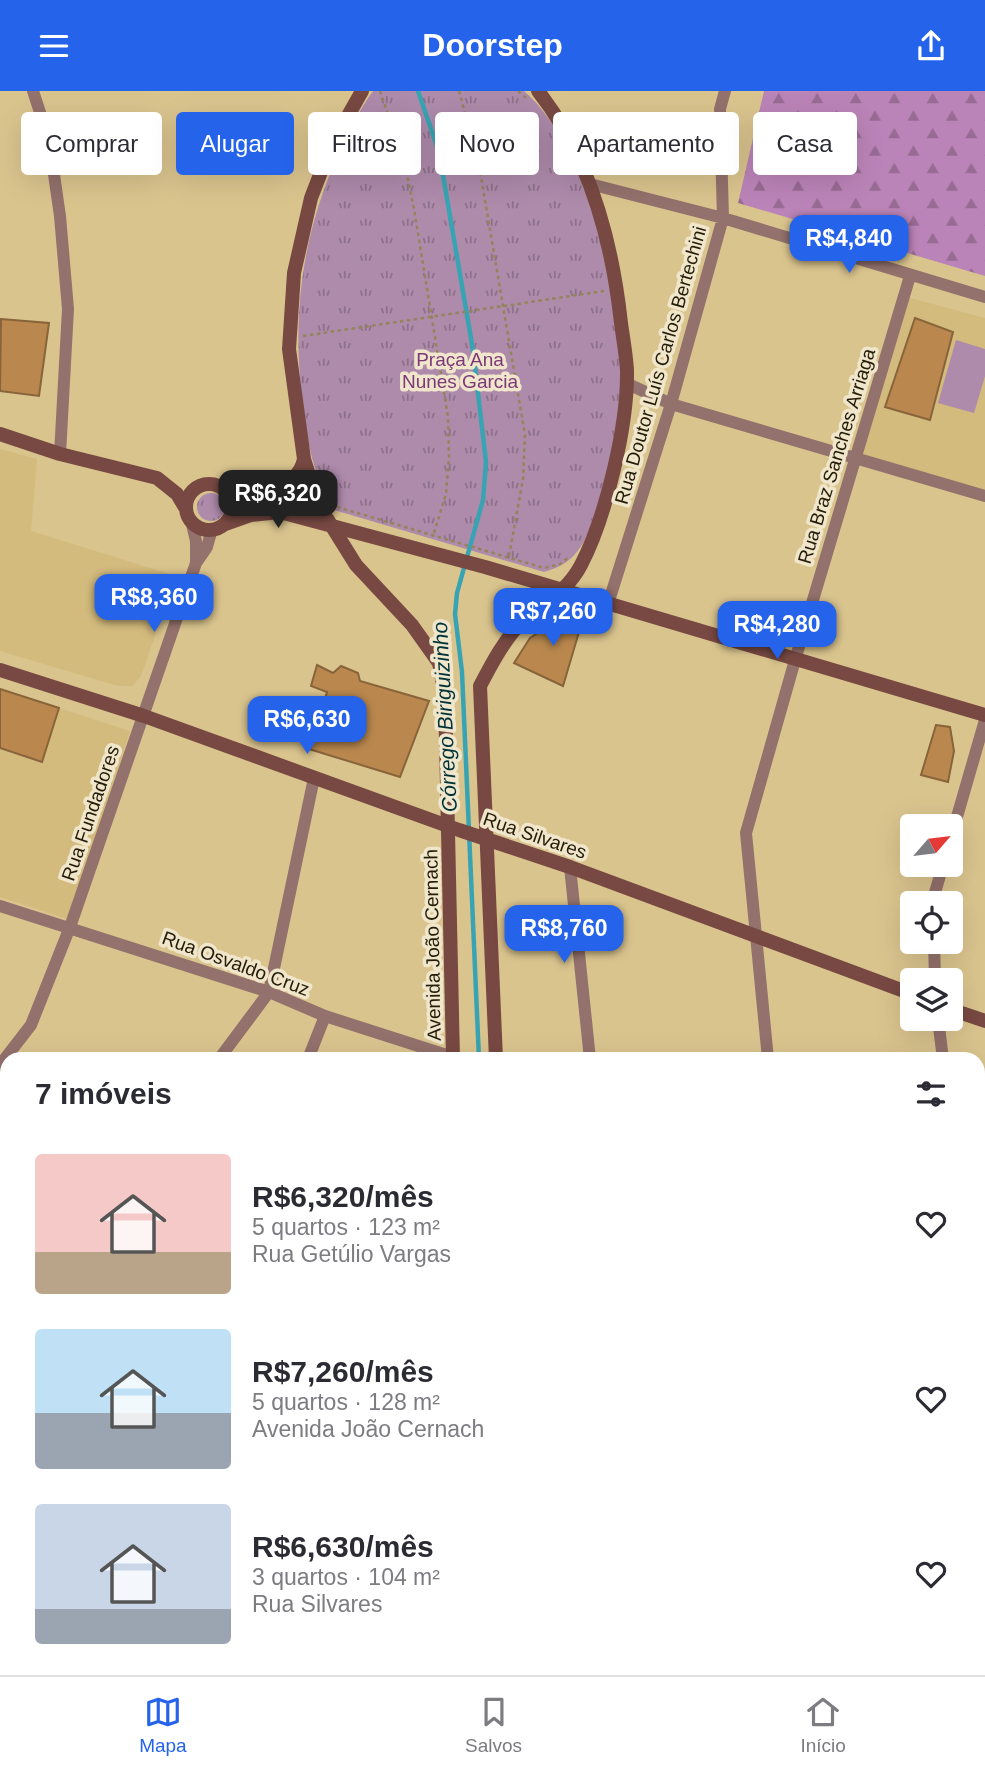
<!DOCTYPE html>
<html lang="pt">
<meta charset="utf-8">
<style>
:root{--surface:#fff;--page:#f2f2f3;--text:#2b2b33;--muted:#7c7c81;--line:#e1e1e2;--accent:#2563eb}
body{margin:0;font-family:Arial,sans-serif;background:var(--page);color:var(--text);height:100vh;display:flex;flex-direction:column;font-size:26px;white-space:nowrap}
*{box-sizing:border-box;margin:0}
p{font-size:23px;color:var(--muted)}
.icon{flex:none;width:38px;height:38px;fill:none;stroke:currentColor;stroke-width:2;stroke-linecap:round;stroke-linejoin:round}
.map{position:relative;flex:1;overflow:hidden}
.drawer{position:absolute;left:0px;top:961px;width:985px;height:625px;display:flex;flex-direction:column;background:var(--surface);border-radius:21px 21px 0 0;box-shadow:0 7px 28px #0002}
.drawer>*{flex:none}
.guide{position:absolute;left:21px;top:21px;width:943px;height:63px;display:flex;gap:14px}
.needle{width:46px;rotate:62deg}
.tools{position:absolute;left:900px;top:723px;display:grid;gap:14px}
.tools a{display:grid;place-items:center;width:63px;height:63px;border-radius:7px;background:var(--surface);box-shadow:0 7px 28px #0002;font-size:35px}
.price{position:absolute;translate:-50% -60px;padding:0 16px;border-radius:14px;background:var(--accent);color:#fff;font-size:23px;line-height:46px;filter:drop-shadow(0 2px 4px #0008)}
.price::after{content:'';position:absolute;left:50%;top:42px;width:21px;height:16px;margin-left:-10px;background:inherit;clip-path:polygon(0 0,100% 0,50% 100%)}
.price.selected{background:#222;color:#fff}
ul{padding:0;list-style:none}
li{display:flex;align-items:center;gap:21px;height:175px;padding:0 35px}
li span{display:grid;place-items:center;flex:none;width:196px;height:140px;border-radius:7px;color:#555}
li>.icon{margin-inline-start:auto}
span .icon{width:84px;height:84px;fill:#fffc;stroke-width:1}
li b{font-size:30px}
h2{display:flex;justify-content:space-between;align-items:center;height:84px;padding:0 35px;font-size:30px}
.pill{padding:0 24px;border-radius:7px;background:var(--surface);box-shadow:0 7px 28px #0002;font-size:24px;line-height:63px}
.pill.selected{background:var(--accent);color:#fff}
header{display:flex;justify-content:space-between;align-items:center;height:91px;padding:0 35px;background:var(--accent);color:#fff;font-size:32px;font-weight:600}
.menu{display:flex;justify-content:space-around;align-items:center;height:98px;border-top:2px solid var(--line);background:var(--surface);font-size:19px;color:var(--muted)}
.menu a{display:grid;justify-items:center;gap:4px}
.menu .selected{color:var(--accent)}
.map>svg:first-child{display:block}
</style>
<header><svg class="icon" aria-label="menu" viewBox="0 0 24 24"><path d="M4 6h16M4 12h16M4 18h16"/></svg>Doorstep<svg class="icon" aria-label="share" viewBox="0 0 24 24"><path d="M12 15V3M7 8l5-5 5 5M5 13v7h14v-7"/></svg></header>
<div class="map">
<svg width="985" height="1584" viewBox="0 0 985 1584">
<defs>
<pattern id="forest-firs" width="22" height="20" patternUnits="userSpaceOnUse" patternTransform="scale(1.75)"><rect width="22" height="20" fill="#bb84b8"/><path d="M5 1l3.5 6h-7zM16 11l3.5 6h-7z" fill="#986b94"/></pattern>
<pattern id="park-tufts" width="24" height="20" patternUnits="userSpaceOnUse" patternTransform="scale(1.75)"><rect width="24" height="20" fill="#ae8aab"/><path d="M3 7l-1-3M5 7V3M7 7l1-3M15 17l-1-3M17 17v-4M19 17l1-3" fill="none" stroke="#8d7089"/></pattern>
</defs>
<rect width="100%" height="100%" fill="#dac48e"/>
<path fill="#d3ba7d" d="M 903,205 L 985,227 L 985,400 L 854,365 Z
M 0,358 L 37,368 L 31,440 L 176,485 L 141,585 L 132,595 L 118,595 L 0,560 Z
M 0,598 L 130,640 L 71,829 L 0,806 Z"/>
<path fill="#ae8aab" d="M 956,249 L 985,258 L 985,285 L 974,322 L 938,312 Z"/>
<path fill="url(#forest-firs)" d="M 764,0 L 985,0 L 985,185 L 738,112 Z"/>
<path fill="url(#park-tufts)" d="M 373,0 L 524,0 C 592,58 626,225 620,312 C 618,340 608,384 599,411 C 587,445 582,471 544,481 L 334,419 C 314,387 307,351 303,314 C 291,226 302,141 340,60 C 350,39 359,19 373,0 Z
M197 416a14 14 0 1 1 28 0a14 14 0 1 1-28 0Z"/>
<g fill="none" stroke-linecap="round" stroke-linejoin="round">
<path stroke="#38a4b3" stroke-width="4.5" d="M 418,0 L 439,61 L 473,259 L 486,371 L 483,409 L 457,502 L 455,523 L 462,581 L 479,968
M 400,1578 L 403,1580
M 171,1581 L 178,1578
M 449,1584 L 449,1578"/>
</g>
<path fill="#ba884e" stroke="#88643a" stroke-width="2" d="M 915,227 L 953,241 L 930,329 L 885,316 Z
M 1,228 L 49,232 L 39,305 L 0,300 Z
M 573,518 L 584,524 L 563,595 L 514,572 L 530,547 Z
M 317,574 L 333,582 L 341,575 L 358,582 L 360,590 L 429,610 L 400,686 L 309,658 L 327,601 L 311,595 Z
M 0,598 L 59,617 L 42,671 L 0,657 Z
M 936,634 L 950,636 L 954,660 L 948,691 L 921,684 Z"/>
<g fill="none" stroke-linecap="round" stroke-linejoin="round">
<path stroke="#95845a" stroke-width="2.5" stroke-dasharray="3.5 3.5" stroke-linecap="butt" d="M 380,0 L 404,70 L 414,118 L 448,326 L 449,366 L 446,403 L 433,445
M 459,0 L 479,74 L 525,344 L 523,388 L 509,465
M 518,0 L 526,7
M 303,245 L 604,200
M 337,416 L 544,477 L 560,473 L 570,465"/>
<path stroke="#93716c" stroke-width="12" d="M 33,0 L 49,49 L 60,125 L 68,218 L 60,363
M 590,93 L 723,127 L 985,206
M 626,292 L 671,313 L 985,405
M 191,429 L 196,450 L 196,472
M 608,513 L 671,313 L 723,127 L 720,18 L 725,0
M 950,750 L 985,629
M 570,776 L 590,968
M 932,812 L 943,774
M 0,815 L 269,901 L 325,925 L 459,968
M 934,850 L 935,889
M 938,928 L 943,968
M 219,968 L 269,901 L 314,687
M 308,968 L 325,925
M 768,968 L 746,742 L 795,569 L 910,185
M 0,974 L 31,934 L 70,836 L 196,472 L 207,456 L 212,438
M 978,1151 L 985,1153
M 0,1259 L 7,1250
M 0,1268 L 7,1273
M 978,1378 L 985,1476
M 283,1578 L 307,1584
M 643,1578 L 643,1584
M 820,1578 L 821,1584
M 242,1584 L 275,1578"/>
<path stroke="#784942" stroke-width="14" d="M 362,0 L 331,55 L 311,107 L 294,182 L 289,258 L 304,368 L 318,413 L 356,474 L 412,534 L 439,572 L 445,604 L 453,968
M 0,343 L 60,363 L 157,387 L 177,403 L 186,418
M186 416a23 23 0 1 1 46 0a23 23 0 1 1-46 0Z
M 219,395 C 247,402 297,403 304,368
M 223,434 L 251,424 L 280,421 L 485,476 L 985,624
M 0,579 L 144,625 L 459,739 L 570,776 L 912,903
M 950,918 L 985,930
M 496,968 L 480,595 C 492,572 505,547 524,529 C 545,510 567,501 581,474 C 606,426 628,334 627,279 C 626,263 623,247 621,232 C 612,149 590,66 538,0
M 0,1463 L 7,1469
M 978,1569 L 985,1566
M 142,1578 L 148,1584
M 428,1584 L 428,1578
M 467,1584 L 467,1578
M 949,1584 L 960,1578"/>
</g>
<g text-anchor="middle" stroke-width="7" stroke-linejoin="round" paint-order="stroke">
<g font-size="19" fill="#7c397a" stroke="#f0e6cb">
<text x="460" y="275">Praça Ana<tspan x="460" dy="22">Nunes Garcia</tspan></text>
</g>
<g font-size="19" fill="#241c06" stroke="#f0e6cb">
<text transform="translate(660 274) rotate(-74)" y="7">Rua Doutor Luís Carlos Bertechini</text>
<text transform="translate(836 365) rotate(-73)" y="7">Rua Braz Sanches Arriaga</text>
<text transform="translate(90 722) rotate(-71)" y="7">Rua Fundadores</text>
<text transform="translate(535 744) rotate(19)" y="7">Rua Silvares</text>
<text transform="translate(432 854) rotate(-91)" y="7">Avenida João Cernach</text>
<text transform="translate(236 872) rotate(20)" y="7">Rua Osvaldo Cruz</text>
</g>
<g font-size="21" font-style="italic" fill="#003339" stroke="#f0e6cb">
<text transform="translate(445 626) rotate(-93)" y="7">Córrego Biriguizinho</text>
</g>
</g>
</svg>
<div class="tools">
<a><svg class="needle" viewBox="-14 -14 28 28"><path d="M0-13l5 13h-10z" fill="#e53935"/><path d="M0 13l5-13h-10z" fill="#7c7c81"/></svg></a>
<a><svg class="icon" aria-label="locate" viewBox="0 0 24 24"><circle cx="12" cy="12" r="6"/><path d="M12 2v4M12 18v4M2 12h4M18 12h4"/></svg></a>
<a><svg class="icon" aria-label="layers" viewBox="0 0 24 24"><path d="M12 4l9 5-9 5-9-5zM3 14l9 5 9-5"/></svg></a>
</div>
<b class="price" style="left:849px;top:184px">R$4,840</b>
<b class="price selected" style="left:278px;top:439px">R$6,320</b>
<b class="price" style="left:154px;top:543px">R$8,360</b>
<b class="price" style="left:553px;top:557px">R$7,260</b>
<b class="price" style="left:777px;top:570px">R$4,280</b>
<b class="price" style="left:307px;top:665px">R$6,630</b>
<b class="price" style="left:564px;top:874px">R$8,760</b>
<div class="guide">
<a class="pill">Comprar</a>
<a class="pill selected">Alugar</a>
<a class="pill">Filtros</a>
<a class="pill">Novo</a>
<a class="pill">Apartamento</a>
<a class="pill">Casa</a>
</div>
<section class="drawer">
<h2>7 imóveis<svg class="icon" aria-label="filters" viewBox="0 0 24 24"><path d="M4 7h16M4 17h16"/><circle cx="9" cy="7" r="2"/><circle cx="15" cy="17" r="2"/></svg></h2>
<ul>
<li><span style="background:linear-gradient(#f6c9c9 70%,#b9a48a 0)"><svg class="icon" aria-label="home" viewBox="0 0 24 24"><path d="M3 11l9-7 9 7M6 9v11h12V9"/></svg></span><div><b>R$6,320/mês</b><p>5 quartos · 123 m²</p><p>Rua Getúlio Vargas</p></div><svg class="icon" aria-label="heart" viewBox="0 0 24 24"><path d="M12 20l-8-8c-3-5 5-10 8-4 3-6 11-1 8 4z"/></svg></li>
<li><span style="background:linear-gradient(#bfe0f5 60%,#9aa5b1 0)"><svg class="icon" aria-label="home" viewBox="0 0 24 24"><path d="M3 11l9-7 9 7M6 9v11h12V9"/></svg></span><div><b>R$7,260/mês</b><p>5 quartos · 128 m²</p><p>Avenida João Cernach</p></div><svg class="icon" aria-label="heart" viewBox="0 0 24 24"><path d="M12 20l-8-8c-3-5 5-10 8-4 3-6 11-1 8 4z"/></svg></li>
<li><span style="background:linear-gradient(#c9d6e8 75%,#9aa5b1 0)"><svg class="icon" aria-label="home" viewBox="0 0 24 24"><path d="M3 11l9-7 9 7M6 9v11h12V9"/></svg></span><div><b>R$6,630/mês</b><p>3 quartos · 104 m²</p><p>Rua Silvares</p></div><svg class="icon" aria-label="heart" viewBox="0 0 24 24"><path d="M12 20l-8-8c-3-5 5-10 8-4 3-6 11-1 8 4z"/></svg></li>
</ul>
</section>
</div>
<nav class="menu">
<a class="selected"><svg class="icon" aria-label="map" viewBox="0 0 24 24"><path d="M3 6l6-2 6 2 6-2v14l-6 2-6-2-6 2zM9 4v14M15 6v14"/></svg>Mapa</a>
<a><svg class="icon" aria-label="saved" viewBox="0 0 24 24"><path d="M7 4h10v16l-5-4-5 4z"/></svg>Salvos</a>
<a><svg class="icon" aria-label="home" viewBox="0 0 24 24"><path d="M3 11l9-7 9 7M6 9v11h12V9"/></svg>Início</a>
</nav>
